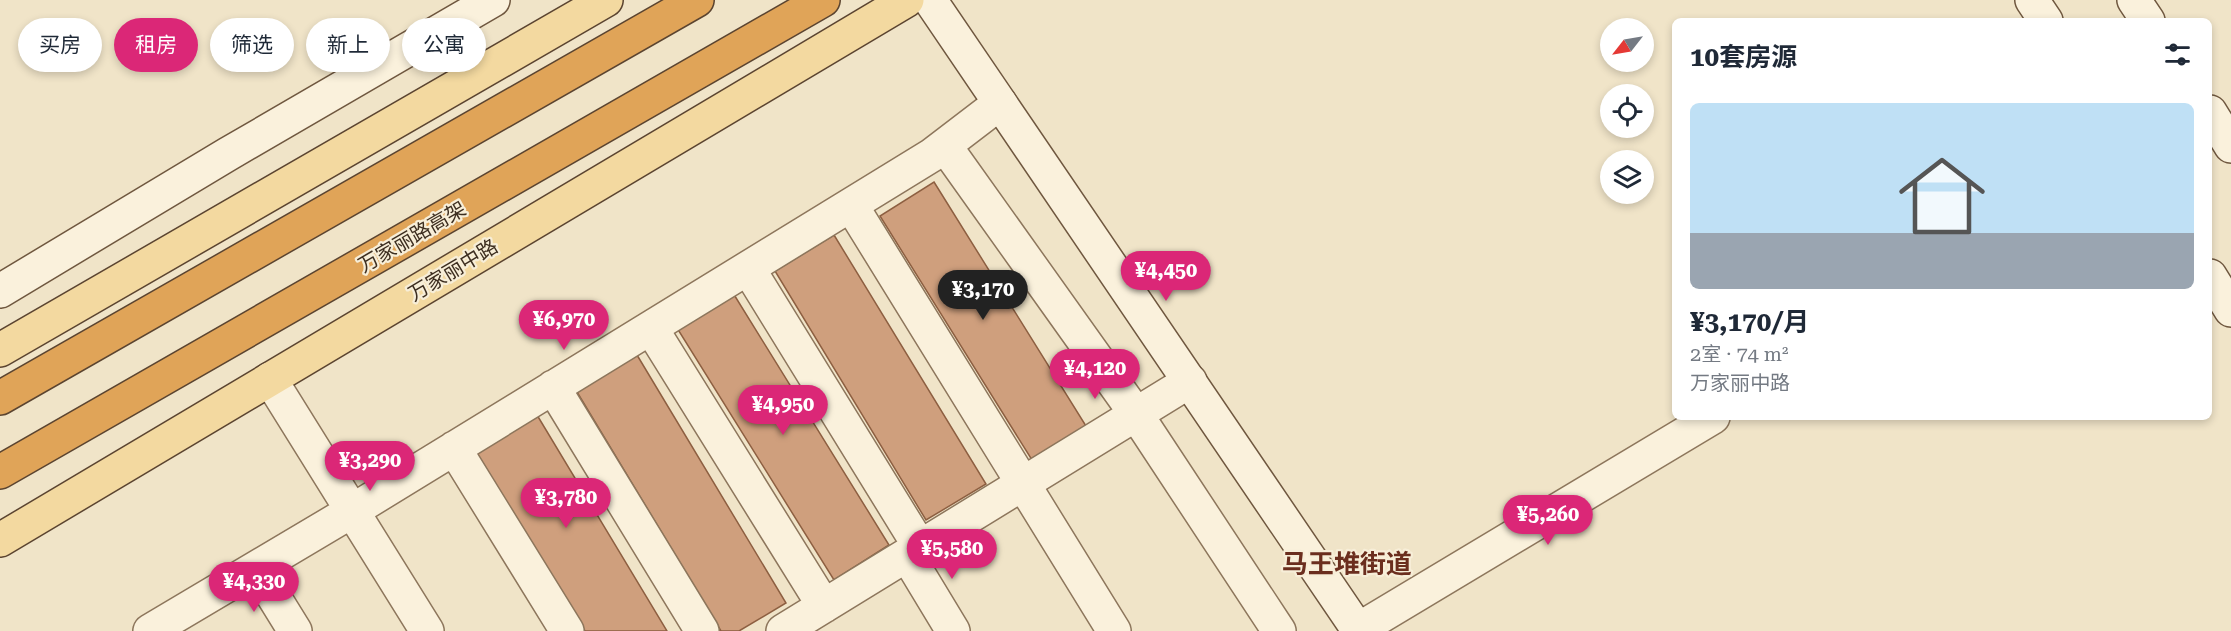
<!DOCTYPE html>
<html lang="zh">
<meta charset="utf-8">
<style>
:root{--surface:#fff;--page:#f2f2f3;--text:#1f2937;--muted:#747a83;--accent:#db2777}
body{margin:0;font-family:"Roboto Serif","Noto Sans SC",serif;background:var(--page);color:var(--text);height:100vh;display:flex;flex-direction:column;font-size:22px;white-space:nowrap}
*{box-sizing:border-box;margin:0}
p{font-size:20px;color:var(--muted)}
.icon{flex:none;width:33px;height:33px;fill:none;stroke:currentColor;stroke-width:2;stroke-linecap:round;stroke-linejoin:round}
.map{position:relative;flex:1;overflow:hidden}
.side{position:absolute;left:1672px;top:18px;width:540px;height:402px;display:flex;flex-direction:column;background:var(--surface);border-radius:9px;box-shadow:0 3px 9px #0003}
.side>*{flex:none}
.banner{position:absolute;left:18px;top:18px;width:570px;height:54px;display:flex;gap:12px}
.needle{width:39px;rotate:239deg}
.controls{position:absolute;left:1600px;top:18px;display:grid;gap:12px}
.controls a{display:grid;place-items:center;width:54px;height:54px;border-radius:50%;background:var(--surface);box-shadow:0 3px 9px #0003;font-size:30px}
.price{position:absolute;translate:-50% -51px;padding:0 14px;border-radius:21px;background:var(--accent);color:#fff;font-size:20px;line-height:39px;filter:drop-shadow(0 2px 3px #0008)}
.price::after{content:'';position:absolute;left:50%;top:36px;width:18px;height:14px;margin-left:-9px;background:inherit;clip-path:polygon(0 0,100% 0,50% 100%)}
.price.active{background:#222;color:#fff}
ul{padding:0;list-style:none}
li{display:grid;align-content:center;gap:12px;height:318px;padding:0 18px}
li span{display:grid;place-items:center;height:186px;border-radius:9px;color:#555}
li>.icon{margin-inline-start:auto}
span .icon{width:108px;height:108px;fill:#fffc;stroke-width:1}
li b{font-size:26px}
h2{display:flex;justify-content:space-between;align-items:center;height:72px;padding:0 18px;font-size:26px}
.chip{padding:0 21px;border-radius:27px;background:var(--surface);box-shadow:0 3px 9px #0003;font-size:21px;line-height:54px}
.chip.active{background:var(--accent);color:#fff}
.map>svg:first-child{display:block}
</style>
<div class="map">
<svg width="2231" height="631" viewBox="0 0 2231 631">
<rect width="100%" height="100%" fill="#f0e4c8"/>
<path fill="#cf9f7d" stroke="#8d5f41" stroke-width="1.5" d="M 934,182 L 1086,426 L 1032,460 L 880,216 Z
M 834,235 L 986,484 L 926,520 L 775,271 Z
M 733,293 L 889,545 L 834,580 L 677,328 Z
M 634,350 L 786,603 L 739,631 L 721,631 L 574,387 Z
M 534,410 L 667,631 L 585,631 L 473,447 Z"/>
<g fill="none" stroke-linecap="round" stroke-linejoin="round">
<g stroke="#8d765c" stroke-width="36">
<path id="street" d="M 945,146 L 1136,414 L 1279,631
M 851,205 L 1114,631
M 748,268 L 920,547
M 651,328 L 824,606
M 270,379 L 427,631
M 553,387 L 702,631
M 454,448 L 567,631
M 907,555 L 953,631
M 256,568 L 295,631
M 150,631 L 352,511 L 932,155 L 1000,103
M 783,631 L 1190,381
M 1356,631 L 1713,417"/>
</g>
<g stroke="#6f573f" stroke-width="36">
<path id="secondary" d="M 930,0 L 1359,631
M 2032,0 L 2046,21
M 2134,0 L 2148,21
M 2210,112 L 2231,146
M 2210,276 L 2231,310
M 0,291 L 228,154 L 493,0"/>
</g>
<g stroke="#5b4430" stroke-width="36">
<path id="primary" d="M 0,350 L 606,0
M 0,540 L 907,0"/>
</g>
<g stroke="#5b4430" stroke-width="36">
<path id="highway" d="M 0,398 L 697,0
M 0,472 L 823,0"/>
</g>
<use href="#street" stroke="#faf1dc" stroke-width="33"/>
<use href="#secondary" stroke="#faf1dc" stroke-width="33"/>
<use href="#primary" stroke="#f3d9a0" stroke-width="33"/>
<use href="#highway" stroke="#e0a458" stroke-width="33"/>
</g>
<g text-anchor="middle" stroke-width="4.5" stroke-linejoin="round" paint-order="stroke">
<g font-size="20" fill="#3d2e20" stroke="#f7eed8">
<text transform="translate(412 237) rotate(-30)" y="7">万家丽路高架</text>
<text transform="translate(453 270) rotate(-31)" y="7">万家丽中路</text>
</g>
<g font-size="26" font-weight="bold" fill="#6b2e1e" stroke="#f7eed8">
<text x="1347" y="573">马王堆街道</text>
</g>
</g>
</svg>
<div class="controls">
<a><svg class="needle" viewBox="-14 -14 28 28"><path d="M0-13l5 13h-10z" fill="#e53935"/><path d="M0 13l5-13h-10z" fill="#747a83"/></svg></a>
<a><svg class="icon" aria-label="locate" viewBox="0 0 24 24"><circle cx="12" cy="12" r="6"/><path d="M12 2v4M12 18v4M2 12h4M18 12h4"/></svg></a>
<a><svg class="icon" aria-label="layers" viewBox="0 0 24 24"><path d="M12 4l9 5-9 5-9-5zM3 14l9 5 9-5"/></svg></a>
</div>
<b class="price" style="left:1166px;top:302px">¥4,450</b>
<b class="price active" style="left:983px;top:321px">¥3,170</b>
<b class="price" style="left:564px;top:351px">¥6,970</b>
<b class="price" style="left:1095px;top:400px">¥4,120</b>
<b class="price" style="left:783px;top:436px">¥4,950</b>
<b class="price" style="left:370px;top:492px">¥3,290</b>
<b class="price" style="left:566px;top:529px">¥3,780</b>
<b class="price" style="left:1548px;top:546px">¥5,260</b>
<b class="price" style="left:952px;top:580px">¥5,580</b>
<b class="price" style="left:254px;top:613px">¥4,330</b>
<div class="banner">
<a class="chip">买房</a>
<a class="chip active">租房</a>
<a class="chip">筛选</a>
<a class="chip">新上</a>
<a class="chip">公寓</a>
</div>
<section class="side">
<h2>10套房源<svg class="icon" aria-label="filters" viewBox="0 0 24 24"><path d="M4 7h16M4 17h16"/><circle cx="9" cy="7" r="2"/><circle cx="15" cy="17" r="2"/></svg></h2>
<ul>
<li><span style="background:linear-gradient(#bfe0f5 70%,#9aa5b1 0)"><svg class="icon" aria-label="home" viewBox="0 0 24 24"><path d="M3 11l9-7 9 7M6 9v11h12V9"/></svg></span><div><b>¥3,170/月</b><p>2室 · 74 m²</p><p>万家丽中路</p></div></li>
</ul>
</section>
</div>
